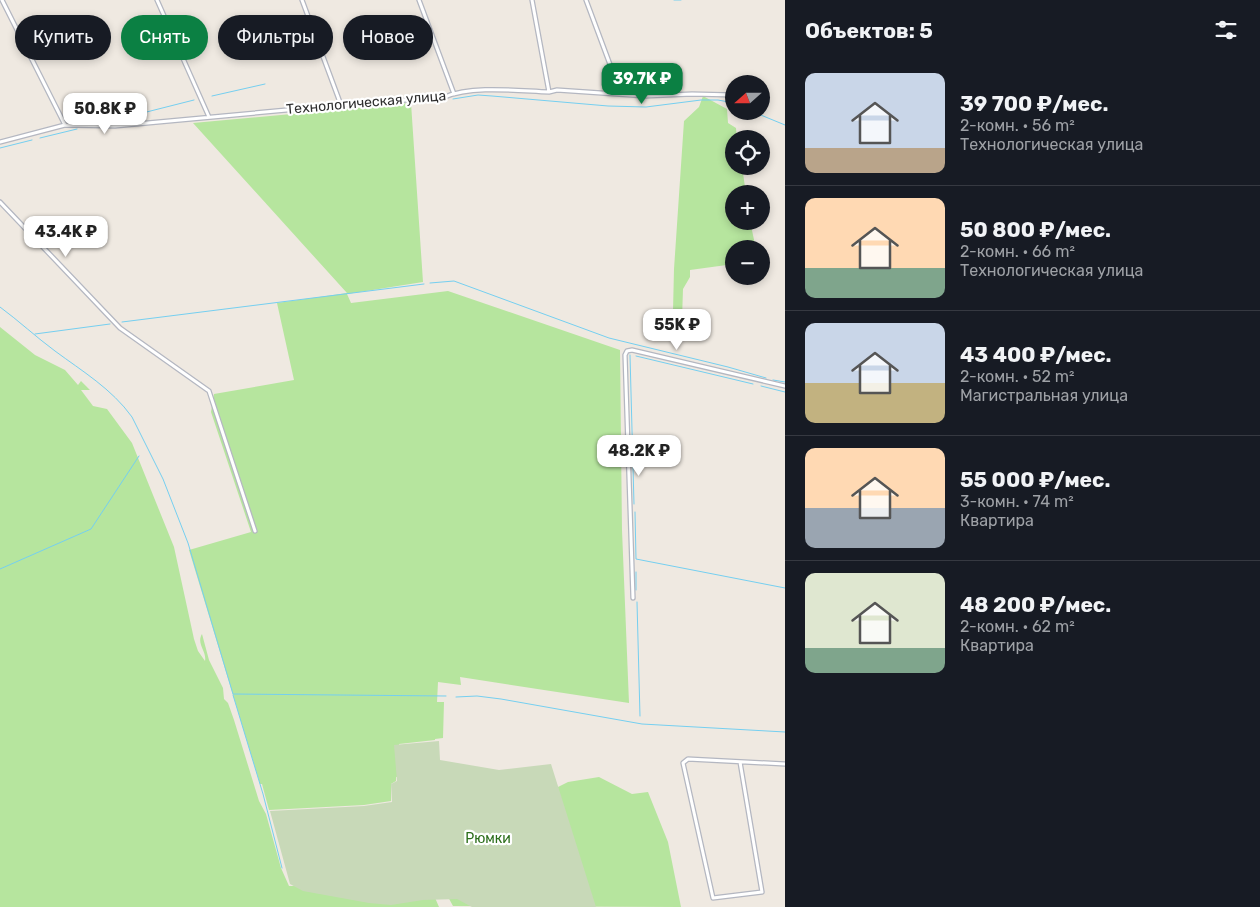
<!DOCTYPE html>
<html lang="ru">
<meta charset="utf-8">
<style>
:root{--surface:#171b24;--page:#20242c;--text:#f1f3f6;--muted:#9ea1a6;--line:#363941;--accent:#0b8043}
body{margin:0;font-family:Rubik,sans-serif;background:var(--page);color:var(--text);height:100vh;display:flex;flex-direction:column;font-size:19px;white-space:nowrap}
*{box-sizing:border-box;margin:0}
p{font-size:16px;color:var(--muted)}
.icon{flex:none;width:28px;height:28px;fill:none;stroke:currentColor;stroke-width:2;stroke-linecap:round;stroke-linejoin:round}
.map{position:relative;flex:1;overflow:hidden}
.drawer{display:flex;flex-direction:column;background:var(--surface);width:475px}
.drawer>*{flex:none}
.guide{position:absolute;left:15px;top:15px;width:475px;height:45px;display:flex;gap:10px}
.needle{width:32px;rotate:249deg}
.tools{position:absolute;left:725px;top:75px;display:grid;gap:10px}
.tools a{display:grid;place-items:center;width:45px;height:45px;border-radius:50%;background:var(--surface);box-shadow:0 2px 8px #0003;font-size:25px}
.price{position:absolute;translate:-50% -42px;padding:0 11px;border-radius:10px;background:#fff;color:#222;font-size:16px;line-height:32px;filter:drop-shadow(0 1px 2px #0008)}
.price::after{content:'';position:absolute;left:50%;top:30px;width:15px;height:11px;margin-left:-8px;background:inherit;clip-path:polygon(0 0,100% 0,50% 100%)}
.price.active{background:var(--accent);color:#fff}
ul{padding:0;list-style:none}
li{display:flex;align-items:center;gap:15px;height:125px;padding:0 20px}
li+li{border-top:1px solid var(--line)}
li span{display:grid;place-items:center;flex:none;width:140px;height:100px;border-radius:10px;color:#555}
li>.icon{margin-inline-start:auto}
span .icon{width:60px;height:60px;fill:#fffc;stroke-width:1}
li b{font-size:21px}
h2{display:flex;justify-content:space-between;align-items:center;height:60px;padding:0 20px;font-size:21px}
.chip{padding:0 18px;border-radius:22px;background:var(--surface);box-shadow:0 2px 8px #0003;font-size:18px;line-height:45px}
.chip.active{background:var(--accent);color:#fff}
main{display:flex;flex:1;min-height:0}
.map>svg:first-child{display:block}
</style>
<main>
<div class="map">
<svg width="785" height="907" viewBox="0 0 785 907">
<rect width="100%" height="100%" fill="#efe9e1"/>
<path fill="#b6e59e" d="M 703,96 L 727,109 L 728,123 L 736,128 L 737,139 L 734,139 L 734,166 L 742,166 L 746,194 L 734,194 L 734,221 L 750,221 L 756,249 L 734,249 L 734,264 L 690,270 L 690,277 L 683,289 L 682,319 L 677,322 L 673,311 L 674,269 L 684,121 L 699,107 Z
M 411,103 L 423,282 L 347,294 L 351,303 L 448,291 L 620,350 L 622,530 L 629,703 L 460,677 L 461,685 L 438,682 L 437,702 L 444,702 L 443,738 L 435,739 L 435,740 L 399,744 L 401,777 L 396,777 L 396,781 L 391,784 L 391,801 L 364,805 L 269,810 L 262,784 L 260,784 L 189,550 L 251,532 L 211,412 L 214,394 L 294,380 L 277,303 L 347,293 L 193,123 Z
M 0,327 L 35,355 L 65,370 L 78,385 L 81,381 L 90,390 L 81,390 L 93,406 L 107,409 L 132,443 L 174,547 L 194,639 L 198,651 L 205,661 C 207,651 196,644 202,634 L 209,660 L 223,688 L 224,699 L 228,703 L 234,720 L 259,801 L 266,814 L 281,868 L 289,886 L 430,886 L 439,907 L 0,907 Z
M 599,777 L 632,794 L 648,792 L 668,842 L 681,907 L 453,906 L 447,895 L 526,803 L 568,782 Z"/>
<path fill="#c8d9b8" d="M 439,741 L 440,760 L 499,770 L 551,764 L 596,907 L 472,907 L 457,899 L 423,900 L 391,905 L 369,903 L 303,891 L 290,884 L 270,811 L 364,806 L 392,802 L 391,784 L 397,781 L 394,745 Z"/>
<g fill="none" stroke-linecap="round" stroke-linejoin="round">
<path stroke="#75cff0" stroke-width="1" d="M 674,0 L 681,0
M 212,96 L 265,84
M 453,99 L 478,95 L 492,96 L 608,106 L 646,107 L 701,100 L 718,100 L 734,103
M 751,111 L 785,125
M 85,121 L 107,122 L 194,100
M 40,138 L 77,129
M 0,148 L 32,140
M 430,283 L 454,281 L 609,338 L 728,367 L 766,378
M 0,307 C 19,321 36,337 55,351 C 82,371 112,389 132,417 L 163,479 L 188,543 L 233,694 L 446,696
M 122,322 L 424,284
M 35,334 L 110,324
M 630,355 L 634,504
M 636,356 L 753,384
M 773,380 L 785,382
M 761,386 L 785,392
M 635,512 L 636,559 L 785,588
M 0,569 L 91,529 L 139,456
M 636,572 L 636,590
M 637,602 L 640,716
M 233,695 L 263,794 L 282,868
M 456,697 L 477,696 L 501,699 L 642,724 L 785,732"/>
<g stroke="#b4b7c1" stroke-width="5.5">
<path id="minor" d="M 2,0 L 65,125
M 157,0 L 209,117
M 302,0 L 341,105
M 419,0 L 454,94
M 532,0 L 549,92
M 586,0 L 621,94
M 0,142 L 65,125 L 115,126 L 341,105 L 445,97 C 472,85 519,91 549,92 L 557,90 L 645,96 L 692,94 L 734,95
M 0,202 L 120,328 L 209,391 L 255,531
M 633,598 L 625,355 L 627,351 L 632,350 L 785,386
M 740,762 L 762,892 L 713,898 L 683,763 L 688,759 L 785,764"/>
</g>
<use href="#minor" stroke="#fff" stroke-width="3"/>
</g>
<g text-anchor="middle" stroke-width="4.5" stroke-linejoin="round" paint-order="stroke">
<g font-size="14" fill="#2e2e2e" stroke="#fff">
<text transform="translate(366 102) rotate(-5)" y="5">Технологическая улица</text>
</g>
<g font-size="14" fill="#2c6e1b" stroke="#fff">
<text x="488" y="843">Рюмки</text>
</g>
</g>
</svg>
<div class="tools">
<a><svg class="needle" viewBox="-14 -14 28 28"><path d="M0-13l5 13h-10z" fill="#e53935"/><path d="M0 13l5-13h-10z" fill="#9ea1a6"/></svg></a>
<a><svg class="icon" aria-label="locate" viewBox="0 0 24 24"><circle cx="12" cy="12" r="6"/><path d="M12 2v4M12 18v4M2 12h4M18 12h4"/></svg></a>
<a>+</a>
<a>−</a>
</div>
<b class="price active" style="left:642px;top:105px">39.7K ₽</b>
<b class="price" style="left:105px;top:135px">50.8K ₽</b>
<b class="price" style="left:66px;top:258px">43.4K ₽</b>
<b class="price" style="left:677px;top:351px">55K ₽</b>
<b class="price" style="left:639px;top:477px">48.2K ₽</b>
<div class="guide">
<a class="chip">Купить</a>
<a class="chip active">Снять</a>
<a class="chip">Фильтры</a>
<a class="chip">Новое</a>
</div>
</div>
<section class="drawer">
<h2>Объектов: 5<svg class="icon" aria-label="filters" viewBox="0 0 24 24"><path d="M4 7h16M4 17h16"/><circle cx="9" cy="7" r="2"/><circle cx="15" cy="17" r="2"/></svg></h2>
<ul>
<li><span style="background:linear-gradient(#c9d6e8 75%,#b9a48a 0)"><svg class="icon" aria-label="home" viewBox="0 0 24 24"><path d="M3 11l9-7 9 7M6 9v11h12V9"/></svg></span><div><b>39 700 ₽/мес.</b><p>2-комн. · 56 m²</p><p>Технологическая улица</p></div></li>
<li><span style="background:linear-gradient(#ffd9b3 70%,#7fa58c 0)"><svg class="icon" aria-label="home" viewBox="0 0 24 24"><path d="M3 11l9-7 9 7M6 9v11h12V9"/></svg></span><div><b>50 800 ₽/мес.</b><p>2-комн. · 66 m²</p><p>Технологическая улица</p></div></li>
<li><span style="background:linear-gradient(#c9d6e8 60%,#c2b280 0)"><svg class="icon" aria-label="home" viewBox="0 0 24 24"><path d="M3 11l9-7 9 7M6 9v11h12V9"/></svg></span><div><b>43 400 ₽/мес.</b><p>2-комн. · 52 m²</p><p>Магистральная улица</p></div></li>
<li><span style="background:linear-gradient(#ffd9b3 60%,#9aa5b1 0)"><svg class="icon" aria-label="home" viewBox="0 0 24 24"><path d="M3 11l9-7 9 7M6 9v11h12V9"/></svg></span><div><b>55 000 ₽/мес.</b><p>3-комн. · 74 m²</p><p>Квартира</p></div></li>
<li><span style="background:linear-gradient(#dfe7d0 75%,#7fa58c 0)"><svg class="icon" aria-label="home" viewBox="0 0 24 24"><path d="M3 11l9-7 9 7M6 9v11h12V9"/></svg></span><div><b>48 200 ₽/мес.</b><p>2-комн. · 62 m²</p><p>Квартира</p></div></li>
</ul>
</section>
</main>
